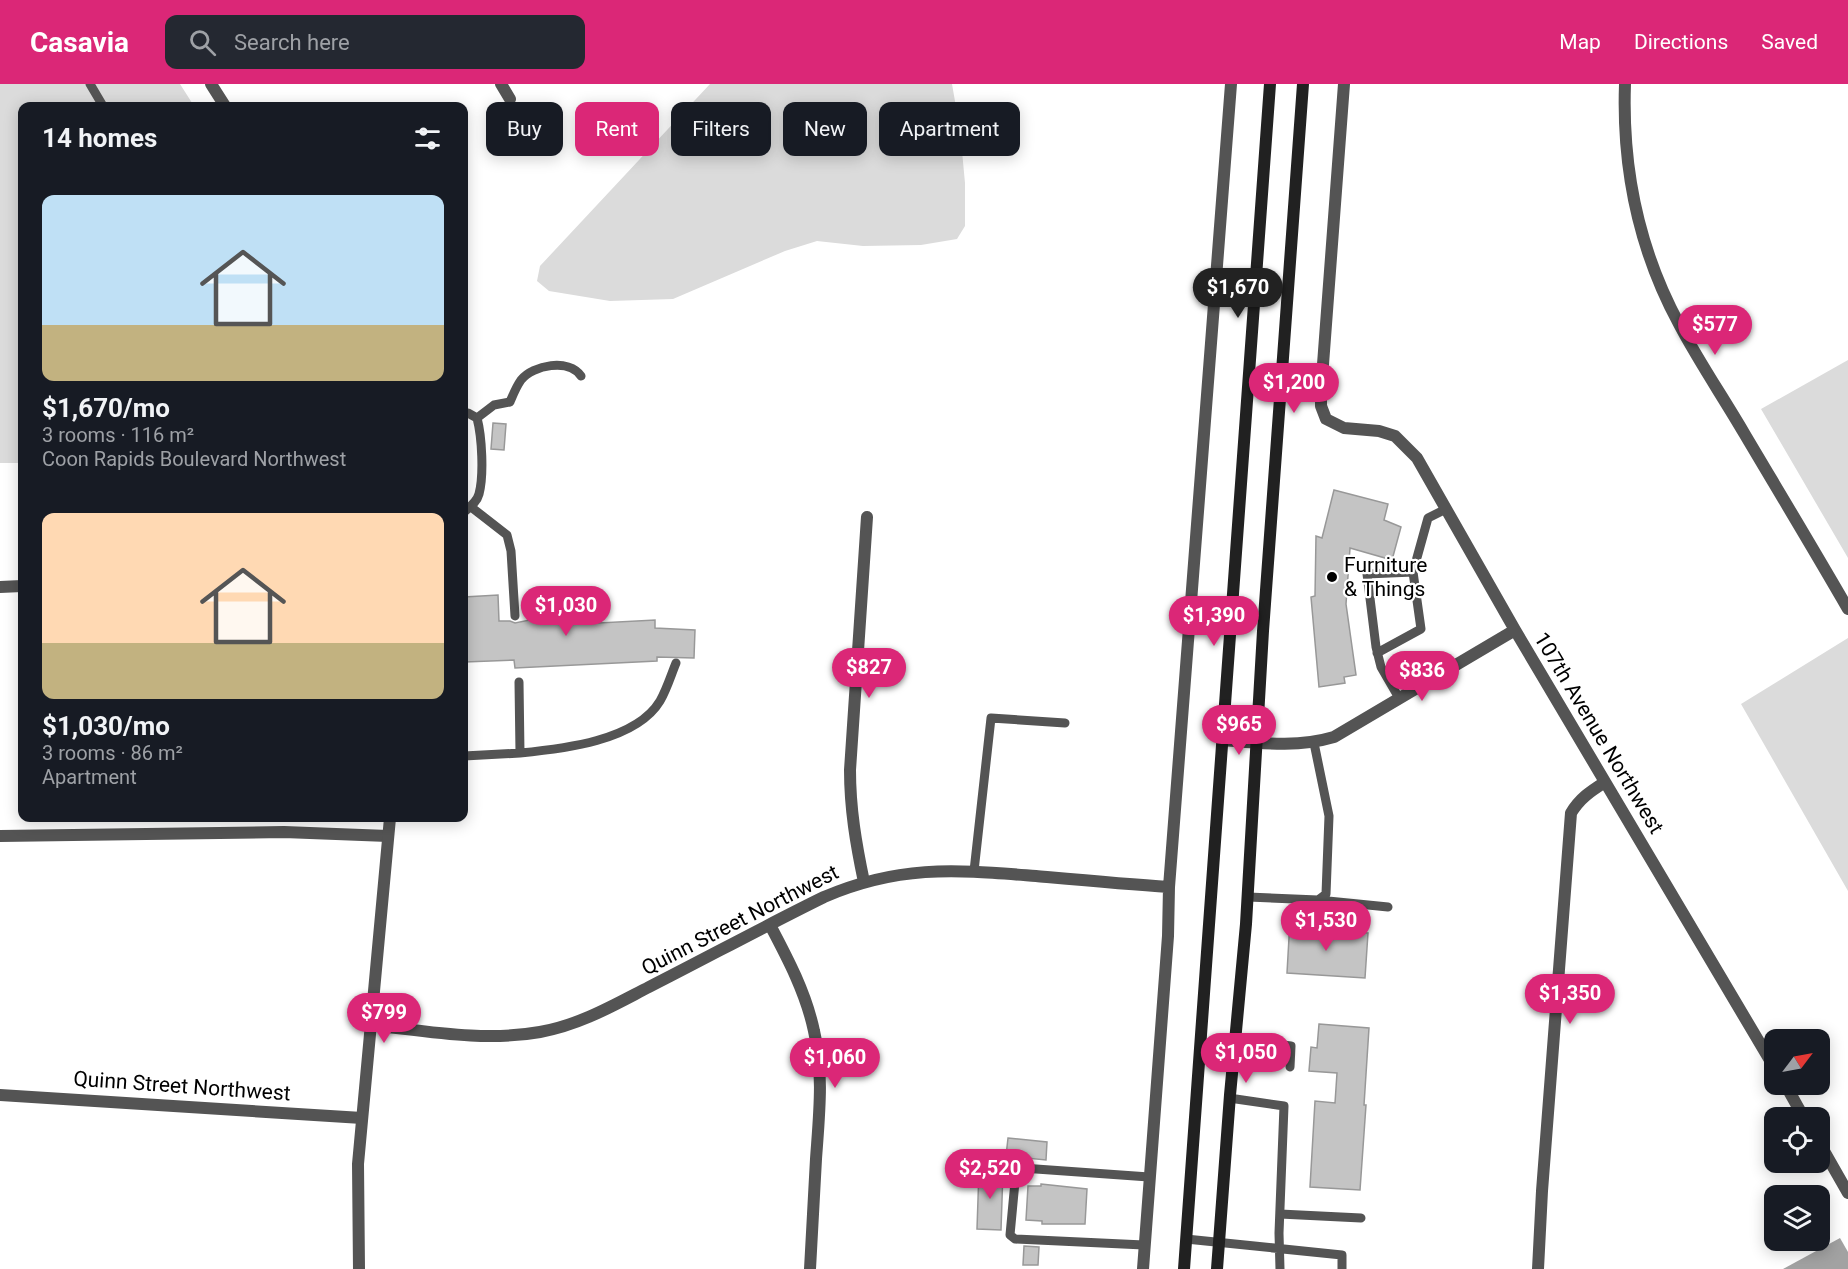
<!DOCTYPE html>
<meta charset="utf-8">
<style>
:root{--surface:#171b24;--page:#242831;--text:#f1f3f6;--muted:#9ea1a6;--accent:#db2777}
body{margin:0;font-family:Roboto,sans-serif;background:var(--page);color:var(--text);height:100vh;display:flex;flex-direction:column;font-size:22px;white-space:nowrap}
*{box-sizing:border-box;margin:0}
p{font-size:20px;color:var(--muted)}
.icon{flex:none;width:33px;height:33px;fill:none;stroke:currentColor;stroke-width:2;stroke-linecap:round;stroke-linejoin:round}
.map{position:relative;flex:1;overflow:hidden}
.panel{position:absolute;left:18px;top:18px;width:450px;height:720px;display:flex;flex-direction:column;background:var(--surface);border-radius:12px;box-shadow:0 3px 15px #0003}
.panel>*{flex:none}
.top-card{position:absolute;left:486px;top:18px;width:570px;height:54px;display:flex;gap:12px}
.needle{width:39px;rotate:58deg}
.buttons{position:absolute;left:1764px;top:945px;display:grid;gap:12px}
.buttons a{display:grid;place-items:center;width:66px;height:66px;border-radius:12px;background:var(--surface);box-shadow:0 3px 15px #0003;font-size:30px}
.price{position:absolute;translate:-50% -51px;padding:0 14px;border-radius:21px;background:var(--accent);color:#fff;font-size:20px;line-height:39px;filter:drop-shadow(0 2px 3px #0008)}
.price::after{content:'';position:absolute;left:50%;top:36px;width:18px;height:14px;margin-left:-9px;background:inherit;clip-path:polygon(0 0,100% 0,50% 100%)}
.price.current{background:#222;color:#fff}
ul{padding:0;list-style:none}
li{display:grid;align-content:center;gap:12px;height:318px;padding:0 24px}
li span{display:grid;place-items:center;height:186px;border-radius:12px;color:#555}
li>.icon{margin-inline-start:auto}
span .icon{width:108px;height:108px;fill:#fffc;stroke-width:1}
li b{font-size:26px}
h2{display:flex;justify-content:space-between;align-items:center;height:72px;padding:0 24px;font-size:26px}
.tag{padding:0 21px;border-radius:12px;background:var(--surface);box-shadow:0 3px 15px #0003;font-size:21px;line-height:54px}
.tag.current{background:var(--accent);color:#fff}
header{display:flex;align-items:center;gap:36px;box-sizing:border-box;height:84px;padding:0 30px;background:var(--accent);color:#fff}
header strong{font-size:28px}
nav{display:flex;gap:33px;margin-inline-start:auto;font-size:21px}
.search{width:420px;height:54px;background:var(--page);display:flex;align-items:center;gap:15px;box-sizing:border-box;padding:0 21px;border-radius:12px;color:var(--muted);font-size:22px}
.map>svg:first-child{display:block}
</style>
<header>
<strong>Casavia</strong>
<div class="search"><svg class="icon" aria-label="search" viewBox="0 0 24 24"><circle cx="10" cy="10" r="6"/><path d="M15 15l6 6"/></svg>Search here</div>
<nav><a>Map</a><a>Directions</a><a>Saved</a></nav>
</header>
<div class="map">
<svg width="1848" height="1185" viewBox="0 0 1848 1185">
<rect width="100%" height="100%" fill="#fff"/>
<path fill="#dbdbdb" d="M 0,0 L 180,0 L 194,22 L 22,22 L 22,379 L 0,379 Z
M 710,0 L 952,0 L 960,46 L 965,99 L 965,142 L 957,155 L 921,161 L 863,162 L 817,157 L 785,167 L 673,215 L 610,217 L 549,207 L 537,197 L 540,182 Z
M 1848,276 L 1848,474 L 1761,325 Z
M 1848,554 L 1848,807 L 1741,620 Z"/>
<path fill="#a2a2a2" d="M 1840,1154 L 1848,1168 L 1848,1185 L 1783,1185 Z"/>
<path fill="#c4c4c4" stroke="#989898" stroke-width="1.5" d="M 493,339 L 506,340 L 504,366 L 491,365 Z
M 1334,406 L 1388,420 L 1384,436 L 1401,443 L 1392,476 L 1350,464 L 1346,520 L 1356,591 L 1344,593 L 1345,599 L 1319,603 L 1311,513 L 1315,512 L 1316,452 L 1322,454 Z
M 498,511 L 499,537 L 510,537 L 515,539 L 530,536 L 529,520 L 574,517 L 575,527 L 598,525 L 599,539 L 655,536 L 655,544 L 695,546 L 694,574 L 657,573 L 657,577 L 515,584 L 514,576 L 465,578 L 464,513 Z
M 1290,836 L 1312,838 L 1312,846 L 1368,849 L 1365,894 L 1287,889 Z
M 1319,940 L 1369,944 L 1364,1021 L 1366,1021 L 1360,1106 L 1310,1103 L 1315,1017 L 1335,1019 L 1337,989 L 1309,987 L 1311,963 L 1317,964 Z
M 1008,1054 L 1047,1058 L 1046,1076 L 1006,1072 Z
M 979,1086 L 1003,1087 L 1001,1146 L 977,1145 Z
M 1041,1100 L 1087,1105 L 1085,1140 L 1042,1140 L 1042,1137 L 1026,1136 L 1028,1102 L 1041,1102 Z
M 1024,1162 L 1039,1163 L 1038,1181 L 1023,1181 Z"/>
<g fill="none" stroke-linecap="round" stroke-linejoin="round">
<path stroke="#545454" stroke-width="9" d="M 90,0 L 103,22
M 464,331 L 468,329 L 477,334 C 482,353 484,391 479,410 C 477,418 470,423 464,428
M 477,334 L 494,321 L 510,318 C 513,311 516,303 521,296 C 533,281 569,274 581,292
M 471,423 L 507,451 L 511,467 L 515,532
M 1377,569 L 1421,545 L 1413,488
M 1399,614 L 1381,583 L 1376,563 L 1367,490 L 1413,488 L 1428,434 L 1446,425
M 520,669 C 562,665 636,657 660,617 C 667,605 671,591 676,579
M 464,672 L 520,669 L 519,598
M 974,787 L 991,634 L 1065,639
M 1248,813 L 1318,816 L 1326,810 L 1329,732 L 1314,659
M 1318,816 L 1388,823
M 1235,955 L 1291,962 L 1290,983
M 1229,1014 L 1284,1022 L 1279,1149 L 1280,1185
M 1280,1130 L 1361,1134
M 1186,1155 L 1342,1171 L 1342,1185
M 1144,1161 L 1015,1155 L 1010,1151 L 1016,1087 L 1022,1084 L 1149,1093"/>
<path stroke="#545454" stroke-width="12" d="M 501,0 L 510,15
M 1344,0 L 1321,307 L 1321,322 L 1326,335 L 1344,344 L 1379,347 L 1395,352 L 1417,374 L 1515,546 L 1774,983
M 1625,0 C 1622,84 1639,166 1679,240 C 1699,278 1723,313 1744,349 C 1779,408 1814,466 1848,525
M 0,503 L 22,502
M 1223,656 C 1260,659 1297,664 1334,653 L 1515,546
M 0,752 L 284,748 L 388,752
M 864,798 C 856,760 850,725 850,686 L 867,433
M 770,841 C 788,875 806,909 814,947 C 824,989 819,1032 816,1075 C 814,1112 812,1148 810,1185
M 371,941 C 426,947 484,958 540,948 C 580,941 614,921 649,903 C 708,873 765,842 824,813 C 901,780 957,786 1036,792 C 1081,796 1125,800 1169,803
M 1785,1000 L 1804,1034
M 0,1011 L 362,1034
M 1820,1060 L 1848,1109
M 1143,1185 L 1168,852 L 1169,803 L 1231,0
M 1538,1185 L 1542,1107 L 1571,729 C 1580,714 1591,707 1605,698"/>
<path stroke="#545454" stroke-width="12" d="M 211,0 L 225,22
M 359,1185 L 358,1080 L 390,734"/>
<path stroke="#212121" stroke-width="12" d="M 1184,1185 L 1270,0
M 1217,1185 L 1230,1011 L 1246,840 L 1263,547 L 1303,0"/>
</g>
<circle fill="#000" stroke="#fff" stroke-width="2" cx="1332" cy="493" r="6"/>
<g text-anchor="middle" stroke-width="4.5" stroke-linejoin="round" paint-order="stroke">
<g font-size="21" fill="#000" stroke="#fff" text-anchor="start">
<text x="1344" y="488">Furniture<tspan x="1344" dy="24">&amp; Things</tspan></text>
</g>
<g font-size="21" fill="#000" stroke="#fff">
<text transform="translate(1599 649) rotate(59)" y="7">107th Avenue Northwest</text>
<text transform="translate(740 836) rotate(-27)" y="7">Quinn Street Northwest</text>
<text transform="translate(182 1002) rotate(4)" y="7">Quinn Street Northwest</text>
</g>
</g>
</svg>
<div class="buttons">
<a><svg class="needle" viewBox="-14 -14 28 28"><path d="M0-13l5 13h-10z" fill="#e53935"/><path d="M0 13l5-13h-10z" fill="#9ea1a6"/></svg></a>
<a><svg class="icon" aria-label="locate" viewBox="0 0 24 24"><circle cx="12" cy="12" r="6"/><path d="M12 2v4M12 18v4M2 12h4M18 12h4"/></svg></a>
<a><svg class="icon" aria-label="layers" viewBox="0 0 24 24"><path d="M12 4l9 5-9 5-9-5zM3 14l9 5 9-5"/></svg></a>
</div>
<b class="price current" style="left:1238px;top:235px">$1,670</b>
<b class="price" style="left:1715px;top:272px">$577</b>
<b class="price" style="left:1294px;top:330px">$1,200</b>
<b class="price" style="left:566px;top:553px">$1,030</b>
<b class="price" style="left:1214px;top:563px">$1,390</b>
<b class="price" style="left:869px;top:615px">$827</b>
<b class="price" style="left:1422px;top:618px">$836</b>
<b class="price" style="left:1239px;top:672px">$965</b>
<b class="price" style="left:1326px;top:868px">$1,530</b>
<b class="price" style="left:1570px;top:941px">$1,350</b>
<b class="price" style="left:384px;top:960px">$799</b>
<b class="price" style="left:1246px;top:1000px">$1,050</b>
<b class="price" style="left:835px;top:1005px">$1,060</b>
<b class="price" style="left:990px;top:1116px">$2,520</b>
<div class="top-card">
<a class="tag">Buy</a>
<a class="tag current">Rent</a>
<a class="tag">Filters</a>
<a class="tag">New</a>
<a class="tag">Apartment</a>
</div>
<section class="panel">
<h2>14 homes<svg class="icon" aria-label="filters" viewBox="0 0 24 24"><path d="M4 7h16M4 17h16"/><circle cx="9" cy="7" r="2"/><circle cx="15" cy="17" r="2"/></svg></h2>
<ul>
<li><span style="background:linear-gradient(#bfe0f5 70%,#c2b280 0)"><svg class="icon" aria-label="home" viewBox="0 0 24 24"><path d="M3 11l9-7 9 7M6 9v11h12V9"/></svg></span><div><b>$1,670/mo</b><p>3 rooms · 116 m²</p><p>Coon Rapids Boulevard Northwest</p></div></li>
<li><span style="background:linear-gradient(#ffd9b3 70%,#c2b280 0)"><svg class="icon" aria-label="home" viewBox="0 0 24 24"><path d="M3 11l9-7 9 7M6 9v11h12V9"/></svg></span><div><b>$1,030/mo</b><p>3 rooms · 86 m²</p><p>Apartment</p></div></li>
</ul>
</section>
</div>
